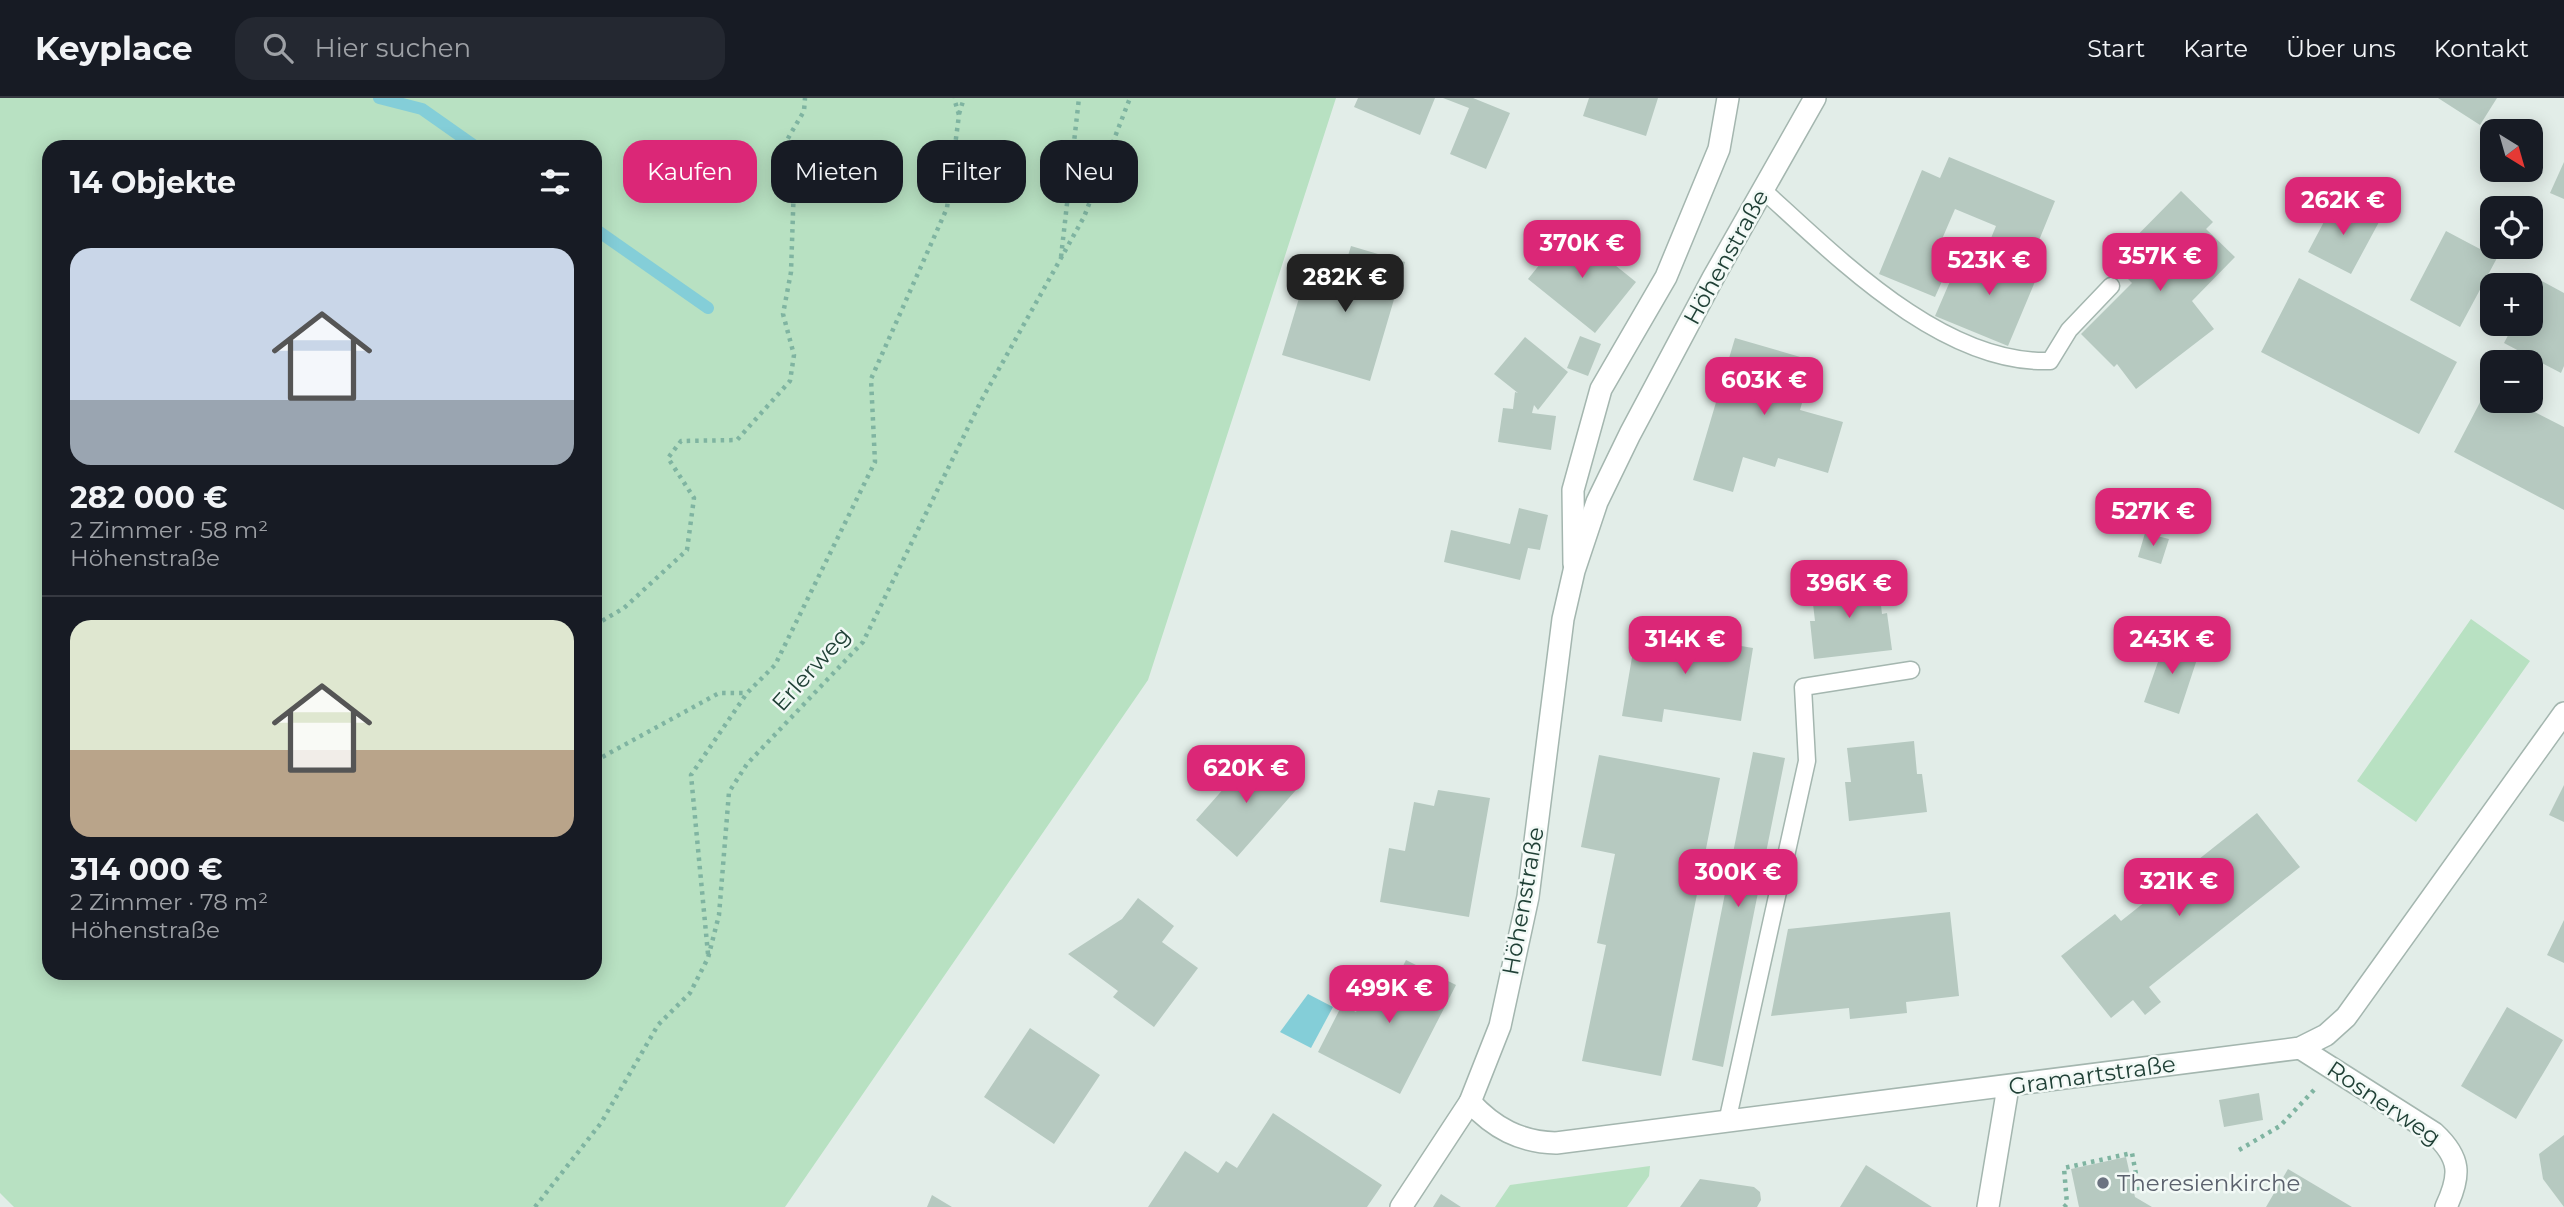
<!DOCTYPE html>
<html lang="de">
<meta charset="utf-8">
<style>
:root{--surface:#171b24;--page:#242831;--text:#f1f3f6;--muted:#9ea1a6;--line:#363941;--accent:#db2777}
body{margin:0;font-family:Montserrat,sans-serif;background:var(--page);color:var(--text);height:100vh;display:flex;flex-direction:column;font-size:26px;white-space:nowrap}
*{box-sizing:border-box;margin:0}
p{font-size:23px;color:var(--muted)}
.icon{flex:none;width:38px;height:38px;fill:none;stroke:currentColor;stroke-width:2;stroke-linecap:round;stroke-linejoin:round}
.map{position:relative;flex:1;overflow:hidden}
.panel{position:absolute;left:42px;top:42px;width:560px;height:840px;display:flex;flex-direction:column;background:var(--surface);border-radius:21px;box-shadow:0 4px 18px #0003}
.panel>*{flex:none}
.top-card{position:absolute;left:623px;top:42px;width:665px;height:63px;display:flex;gap:14px}
.needle{width:46px;rotate:143deg}
.controls{position:absolute;left:2480px;top:21px;display:grid;gap:14px}
.controls a{display:grid;place-items:center;width:63px;height:63px;border-radius:14px;background:var(--surface);box-shadow:0 4px 18px #0003;font-size:35px}
.price{position:absolute;translate:-50% -60px;padding:0 16px;border-radius:14px;background:var(--accent);color:#fff;font-size:23px;line-height:46px;filter:drop-shadow(0 2px 4px #0008)}
.price::after{content:'';position:absolute;left:50%;top:42px;width:21px;height:16px;margin-left:-10px;background:inherit;clip-path:polygon(0 0,100% 0,50% 100%)}
.price.selected{background:#222;color:#fff}
ul{padding:0;list-style:none}
li{display:grid;align-content:center;gap:14px;height:371px;padding:0 28px}
li+li{border-top:2px solid var(--line)}
li span{display:grid;place-items:center;height:217px;border-radius:21px;color:#555}
li>.icon{margin-inline-start:auto}
span .icon{width:126px;height:126px;fill:#fffc;stroke-width:1}
li b{font-size:30px}
h2{display:flex;justify-content:space-between;align-items:center;height:84px;padding:0 28px;font-size:30px}
.chip{padding:0 24px;border-radius:21px;background:var(--surface);box-shadow:0 4px 18px #0003;font-size:24px;line-height:63px}
.chip.selected{background:var(--accent);color:#fff}
header{display:flex;align-items:center;gap:42px;box-sizing:border-box;height:98px;padding:0 35px;background:var(--surface);border-bottom:2px solid var(--line)}
header strong{font-size:33px}
nav{display:flex;gap:38px;margin-inline-start:auto;font-size:24px}
.search{width:490px;height:63px;background:var(--page);display:flex;align-items:center;gap:18px;box-sizing:border-box;padding:0 24px;border-radius:21px;color:var(--muted);font-size:26px}
.map>svg:first-child{display:block}
</style>
<header>
<strong>Keyplace</strong>
<div class="search"><svg class="icon" aria-label="search" viewBox="0 0 24 24"><circle cx="10" cy="10" r="6"/><path d="M15 15l6 6"/></svg>Hier suchen</div>
<nav><a>Start</a><a>Karte</a><a>Über uns</a><a>Kontakt</a></nav>
</header>
<div class="map">
<svg width="2564" height="1109" viewBox="0 0 2564 1109">
<rect width="100%" height="100%" fill="#e2ede8"/>
<path fill="#b8e1c2" fill-rule="evenodd" d="M 0,0 L 1336,0 L 1148,582 L 785,1109 L 14,1109 L 0,1095 ZM 49,49 L 595,49 L 595,875 L 49,875 Z
M 2471,521 L 2530,563 L 2416,724 L 2357,683 Z
M 1650,1068 L 1649,1078 L 1627,1109 L 1495,1109 L 1510,1087 Z"/>
<path fill="#84ced8" d="M 1308,896 L 1333,909 L 1311,950 L 1280,934 Z"/>
<g fill="none" stroke-linecap="round" stroke-linejoin="round">
<path stroke="#84ced8" stroke-width="12" d="M 379,0 L 422,11 L 476,49
M 595,131 L 708,210"/>
</g>
<path fill="#b6c9c0" d="M 1358,0 L 1435,0 L 1420,37 L 1354,9 Z
M 1443,0 L 1473,0 L 1510,15 L 1486,71 L 1450,56 L 1469,10 Z
M 1589,0 L 1658,0 L 1646,38 L 1583,18 Z
M 2438,0 L 2497,0 L 2480,27 Z
M 1949,59 L 2055,103 L 2031,162 L 1989,145 L 1996,128 L 1955,111 L 1936,155 L 1952,161 L 1935,199 L 1879,176 L 1922,72 L 1940,80 Z
M 2564,64 L 2564,101 L 2550,95 Z
M 2181,93 L 2213,124 L 2206,131 L 2235,159 L 2192,203 L 2214,231 L 2136,291 L 2117,266 L 2114,269 L 2081,236 L 2132,185 L 2111,164 Z
M 2336,101 L 2379,124 L 2351,176 L 2308,154 Z
M 1569,130 L 1636,184 L 1595,235 L 1528,181 Z
M 2446,133 L 2497,160 L 2460,229 L 2410,202 Z
M 1351,148 L 1405,164 L 1370,283 L 1282,257 L 1308,170 L 1341,180 Z
M 1972,156 L 1995,165 L 1999,157 L 2039,174 L 2008,248 L 1935,218 L 1954,174 L 1964,178 Z
M 2299,180 L 2457,264 L 2419,336 L 2261,254 Z
M 2538,181 L 2564,195 L 2564,268 L 2561,275 L 2504,245 L 2514,226 L 2530,226 L 2530,195 Z
M 1580,238 L 1601,246 L 1588,278 L 1567,270 Z
M 1525,239 L 1568,274 L 1538,312 L 1534,307 L 1532,315 L 1556,318 L 1551,352 L 1498,344 L 1503,310 L 1513,311 L 1515,294 L 1518,295 L 1494,276 Z
M 1735,240 L 1814,263 L 1800,312 L 1843,324 L 1828,375 L 1778,360 L 1775,369 L 1743,359 L 1733,394 L 1693,382 Z
M 2488,289 L 2492,292 L 2492,303 L 2513,303 L 2564,329 L 2564,412 L 2454,354 Z
M 1519,410 L 1548,417 L 1540,452 L 1528,450 L 1520,482 L 1444,464 L 1451,432 L 1510,446 Z
M 2145,435 L 2169,441 L 2161,466 L 2138,459 Z
M 1878,481 L 1882,516 L 1887,515 L 1892,552 L 1814,561 L 1810,523 L 1815,523 L 1811,489 Z
M 1638,524 L 1677,530 L 1676,537 L 1753,550 L 1741,623 L 1664,611 L 1662,624 L 1622,618 Z
M 2166,541 L 2200,552 L 2179,616 L 2144,604 Z
M 1914,643 L 1917,676 L 1922,676 L 1927,714 L 1849,723 L 1845,684 L 1851,684 L 1847,650 Z
M 1753,654 L 1785,660 L 1723,969 L 1692,962 Z
M 1255,655 L 1296,692 L 1237,759 L 1196,722 Z
M 1599,657 L 1720,680 L 1661,978 L 1582,963 L 1606,847 L 1597,845 L 1615,756 L 1581,749 Z
M 2564,687 L 2564,724 L 2549,717 Z
M 1438,692 L 1490,700 L 1469,819 L 1380,804 L 1389,750 L 1405,753 L 1414,704 L 1434,708 Z
M 2257,715 L 2300,769 L 2149,889 L 2161,904 L 2145,917 L 2133,902 L 2111,920 L 2061,858 L 2115,816 L 2121,823 Z
M 1138,800 L 1174,828 L 1162,844 L 1198,870 L 1154,929 L 1113,899 L 1118,893 L 1068,856 L 1122,821 Z
M 1950,814 L 1959,898 L 1906,904 L 1907,915 L 1850,921 L 1849,910 L 1771,918 L 1788,831 Z
M 2564,822 L 2564,865 L 2547,857 Z
M 1406,862 L 1456,887 L 1400,996 L 1318,954 L 1342,907 L 1356,914 L 1379,869 L 1398,878 Z
M 2507,909 L 2563,942 L 2516,1021 L 2461,988 Z
M 1030,930 L 1100,977 L 1054,1046 L 984,999 Z
M 2259,995 L 2263,1022 L 2224,1029 L 2219,1002 Z
M 1273,1015 L 1382,1087 L 1367,1109 L 1148,1109 L 1185,1053 L 1218,1075 L 1226,1063 L 1237,1070 Z
M 2564,1037 L 2564,1109 L 2543,1081 L 2539,1056 Z
M 2126,1059 L 2135,1099 L 2152,1109 L 2079,1109 L 2071,1071 Z
M 1866,1067 L 1932,1109 L 1840,1109 Z
M 2288,1071 L 2352,1109 L 2266,1109 Z
M 1700,1081 L 1754,1089 L 1760,1094 L 1761,1102 L 1757,1109 L 1680,1109 Z
M 1441,1096 L 1461,1109 L 1433,1109 Z
M 932,1097 L 952,1109 L 927,1109 Z"/>
<g fill="none" stroke-linecap="round" stroke-linejoin="round">
<g stroke="#a4b6af" stroke-width="19">
<path id="service" d="M 1764,93 C 1838,160 1943,267 2050,263 L 2069,232 L 2111,188
M 1727,1024 L 1807,663 L 1803,589 L 1911,572"/>
</g>
<g stroke="#a4b6af" stroke-width="24">
<path id="minor" d="M 1574,466 L 1573,392 L 1601,291 L 1666,179 L 1719,51 L 1728,0
M 2300,950 L 2434,1035 C 2461,1060 2461,1077 2446,1109
M 1401,1109 L 1470,1004 C 1494,1030 1520,1044 1556,1045 L 2300,950 L 2326,937 L 2346,919 L 2564,615
M 1988,1109 L 2008,989"/>
</g>
<g stroke="#a4b6af" stroke-width="24">
<path id="tertiary" d="M 1470,1004 L 1500,928 L 1528,799 L 1563,521 L 1574,473 L 1597,404 L 1630,336 L 1713,180 L 1815,0"/>
</g>
<path stroke="#7fb4a1" stroke-width="4.5" stroke-dasharray="3.5 5" stroke-linecap="butt" d="M 959,16 L 964,0
M 1061,159 L 1079,0
M 595,527 L 624,510 L 687,452 L 694,400 L 668,360 L 681,343 L 737,342 L 790,283 L 794,257 L 783,216 L 791,174 L 794,86 L 777,59 L 804,13 L 805,0
M 595,663 L 719,595 L 747,595
M 708,856 L 691,677 L 747,595 L 775,567 L 875,364 L 871,281 L 947,110 L 959,17 L 954,0
M 2239,1052 L 2280,1028 L 2314,992
M 535,1109 L 601,1025 L 658,927 L 690,895 L 708,860 L 719,817 L 729,694 L 747,666 L 863,544 L 981,303 L 1084,119 L 1130,0
M 2064,1109 L 2067,1106 L 2064,1070 L 2132,1055 L 2139,1092"/>
<use href="#service" stroke="#fff" stroke-width="16"/>
<use href="#minor" stroke="#fff" stroke-width="21"/>
<use href="#tertiary" stroke="#fff" stroke-width="21"/>
</g>
<circle fill="#6b7280" stroke="#f2f9f6" stroke-width="2.5" cx="2103" cy="1085" r="7"/>
<g text-anchor="middle" stroke-width="5" stroke-linejoin="round" paint-order="stroke">
<g font-size="23" fill="#204036" stroke="#f2f9f6">
<text transform="translate(1726 159) rotate(-61)" y="8">Höhenstraße</text>
<text transform="translate(811 571) rotate(-48)" y="8">Erlerweg</text>
<text transform="translate(1523 803) rotate(-80)" y="8">Höhenstraße</text>
<text transform="translate(2092 977) rotate(-8)" y="8">Gramartstraße</text>
<text transform="translate(2384 1005) rotate(34)" y="8">Rosnerweg</text>
</g>
<g font-size="23" fill="#5b616d" stroke="#f2f9f6" text-anchor="start">
<text x="2117" y="1093">Theresienkirche</text>
</g>
</g>
</svg>
<div class="controls">
<a><svg class="needle" viewBox="-14 -14 28 28"><path d="M0-13l5 13h-10z" fill="#e53935"/><path d="M0 13l5-13h-10z" fill="#9ea1a6"/></svg></a>
<a><svg class="icon" aria-label="locate" viewBox="0 0 24 24"><circle cx="12" cy="12" r="6"/><path d="M12 2v4M12 18v4M2 12h4M18 12h4"/></svg></a>
<a>+</a>
<a>−</a>
</div>
<b class="price" style="left:2343px;top:139px">262K €</b>
<b class="price" style="left:1582px;top:182px">370K €</b>
<b class="price" style="left:2160px;top:195px">357K €</b>
<b class="price" style="left:1989px;top:199px">523K €</b>
<b class="price selected" style="left:1345px;top:216px">282K €</b>
<b class="price" style="left:1764px;top:319px">603K €</b>
<b class="price" style="left:2153px;top:450px">527K €</b>
<b class="price" style="left:1849px;top:522px">396K €</b>
<b class="price" style="left:1685px;top:578px">314K €</b>
<b class="price" style="left:2172px;top:578px">243K €</b>
<b class="price" style="left:1246px;top:707px">620K €</b>
<b class="price" style="left:1738px;top:811px">300K €</b>
<b class="price" style="left:2179px;top:820px">321K €</b>
<b class="price" style="left:1389px;top:927px">499K €</b>
<div class="top-card">
<a class="chip selected">Kaufen</a>
<a class="chip">Mieten</a>
<a class="chip">Filter</a>
<a class="chip">Neu</a>
</div>
<section class="panel">
<h2>14 Objekte<svg class="icon" aria-label="filters" viewBox="0 0 24 24"><path d="M4 7h16M4 17h16"/><circle cx="9" cy="7" r="2"/><circle cx="15" cy="17" r="2"/></svg></h2>
<ul>
<li><span style="background:linear-gradient(#c9d6e8 70%,#9aa5b1 0)"><svg class="icon" aria-label="home" viewBox="0 0 24 24"><path d="M3 11l9-7 9 7M6 9v11h12V9"/></svg></span><div><b>282 000 €</b><p>2 Zimmer · 58 m²</p><p>Höhenstraße</p></div></li>
<li><span style="background:linear-gradient(#dfe7d0 60%,#b9a48a 0)"><svg class="icon" aria-label="home" viewBox="0 0 24 24"><path d="M3 11l9-7 9 7M6 9v11h12V9"/></svg></span><div><b>314 000 €</b><p>2 Zimmer · 78 m²</p><p>Höhenstraße</p></div></li>
</ul>
</section>
</div>
